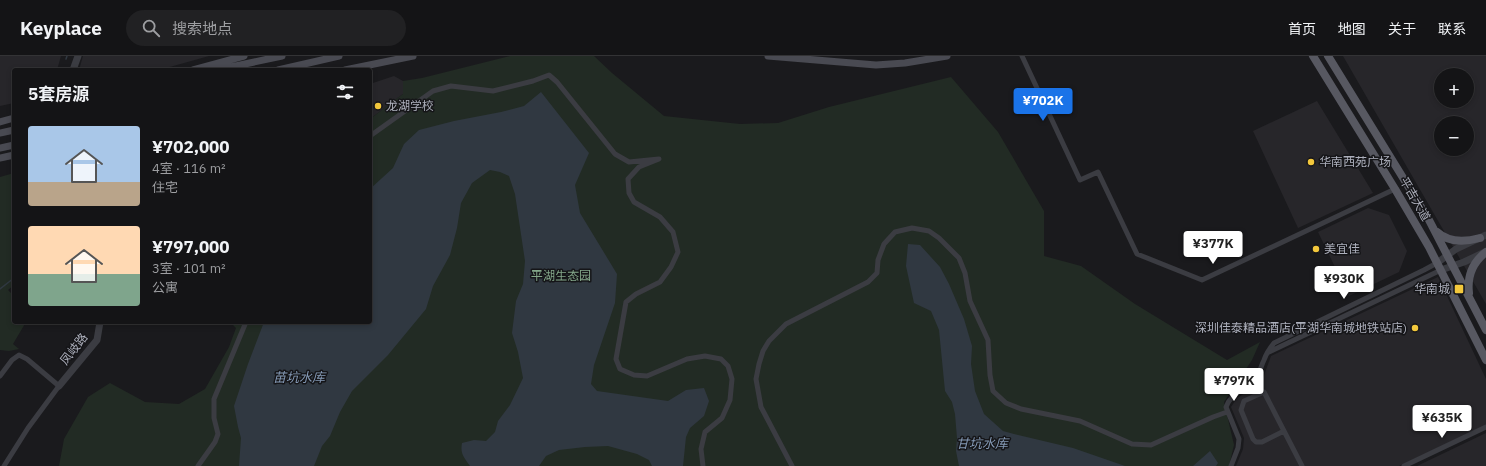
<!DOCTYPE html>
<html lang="zh">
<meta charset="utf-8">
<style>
:root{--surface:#141416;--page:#212123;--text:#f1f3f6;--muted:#9d9ea1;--line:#333335;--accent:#1a73e8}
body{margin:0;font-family:"IBM Plex Sans","Noto Sans SC",sans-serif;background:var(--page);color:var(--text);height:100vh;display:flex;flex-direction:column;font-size:15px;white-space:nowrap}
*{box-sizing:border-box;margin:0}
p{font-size:13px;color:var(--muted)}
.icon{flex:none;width:22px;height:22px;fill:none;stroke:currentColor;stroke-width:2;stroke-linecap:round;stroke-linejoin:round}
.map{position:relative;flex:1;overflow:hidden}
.details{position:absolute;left:12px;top:12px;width:360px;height:256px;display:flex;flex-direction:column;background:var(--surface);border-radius:4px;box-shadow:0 2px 6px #0003,0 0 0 1px var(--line)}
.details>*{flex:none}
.fabs{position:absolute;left:1434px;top:12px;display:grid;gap:8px}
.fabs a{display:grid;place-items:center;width:40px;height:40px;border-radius:50%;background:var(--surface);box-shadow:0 2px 6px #0003,0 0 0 1px var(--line);font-size:20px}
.price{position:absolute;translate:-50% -34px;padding:0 9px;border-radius:4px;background:#fff;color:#222;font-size:13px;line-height:26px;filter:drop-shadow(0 1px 2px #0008)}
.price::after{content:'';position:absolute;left:50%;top:24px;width:12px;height:9px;margin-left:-6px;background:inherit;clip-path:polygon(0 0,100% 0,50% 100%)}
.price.current{background:var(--accent);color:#fff}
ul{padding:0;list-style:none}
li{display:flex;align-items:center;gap:12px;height:100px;padding:0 16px}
li span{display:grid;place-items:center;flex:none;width:112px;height:80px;border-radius:4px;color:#555}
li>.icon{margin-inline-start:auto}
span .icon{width:48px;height:48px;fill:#fffc;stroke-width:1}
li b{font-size:17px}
h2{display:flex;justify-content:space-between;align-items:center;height:48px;padding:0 16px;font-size:17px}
header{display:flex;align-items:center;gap:24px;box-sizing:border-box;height:56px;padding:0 20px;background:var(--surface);border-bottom:1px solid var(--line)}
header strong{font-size:19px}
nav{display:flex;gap:22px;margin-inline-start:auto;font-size:14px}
.search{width:280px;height:36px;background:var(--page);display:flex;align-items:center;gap:10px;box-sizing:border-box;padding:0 14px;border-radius:22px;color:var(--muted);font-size:15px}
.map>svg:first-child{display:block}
</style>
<header>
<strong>Keyplace</strong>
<div class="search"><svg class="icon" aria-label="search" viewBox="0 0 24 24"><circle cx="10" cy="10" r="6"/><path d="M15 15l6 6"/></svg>搜索地点</div>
<nav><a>首页</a><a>地图</a><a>关于</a><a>联系</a></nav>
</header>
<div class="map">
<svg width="1486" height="410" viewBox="0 0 1486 410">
<rect width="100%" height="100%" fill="#1a1a1d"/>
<path fill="#27262a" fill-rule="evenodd" d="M 0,0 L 61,0 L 57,14 L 14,14 L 14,47 L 0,50 Z
M 83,0 L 209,0 L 159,14 L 79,14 Z
M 1343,0 L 1486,0 L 1486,248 ZM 1441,19 L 1467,19 L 1467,45 L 1441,45 ZM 1441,67 L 1467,67 L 1467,93 L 1441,93 Z
M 394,20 L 403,25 L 403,38 L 370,63 L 370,28 Z
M 1317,45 L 1373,137 L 1298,172 L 1253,75 Z
M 1368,152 L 1389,159 L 1407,195 L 1399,216 L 1349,240 L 1318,176 Z
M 1438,221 L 1486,323 L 1486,369 L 1399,410 L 1236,410 L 1243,393 L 1244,382 L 1231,351 L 1237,342 L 1252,333 L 1263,322 L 1271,300 Z
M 1486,377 L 1486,410 L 1417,410 Z"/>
<path fill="#222b24" d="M 510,0 L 594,0 L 612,17 L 664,60 L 740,68 L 778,67 L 829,51 L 951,21 L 998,76 L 1044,155 L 1044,200 L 1081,210 L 1135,248 L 1227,304 L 1260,286 L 1252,304 L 1224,346 L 1234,389 L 1229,410 L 59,410 L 64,383 L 88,341 L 110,327 L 145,346 L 179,348 L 205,333 L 229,291 L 236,272 L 230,266 L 370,266 L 370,63 L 403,38 L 403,25 L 422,22 Z
M 14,117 L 14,229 L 8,234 L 14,240 L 14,266 L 26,266 L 13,288 L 19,293 L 9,295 L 0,294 L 0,121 Z"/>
<path fill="#303841" d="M 541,36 L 589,97 L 575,129 L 580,157 L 617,218 L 615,247 L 594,309 L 591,328 L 597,335 L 668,345 L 686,334 L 704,332 L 709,345 L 704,360 L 690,372 L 686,381 L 683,410 L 652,410 L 649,404 L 637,398 L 608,390 L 585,391 L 559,394 L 546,400 L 539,410 L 470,410 C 464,401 460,398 462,387 L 474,384 L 486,385 L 495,376 L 498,365 L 510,349 L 523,322 L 518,296 L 512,277 L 516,245 L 523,228 L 525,205 L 515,138 L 509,120 L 500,116 L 490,114 L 472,127 L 461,147 L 457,172 L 450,199 L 433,230 L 426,253 L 388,299 L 352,335 L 340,356 L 330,380 L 322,390 L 314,410 L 239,410 L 241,382 L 238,371 L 234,350 L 248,308 L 264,266 L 370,266 L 370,133 L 393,112 L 404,88 L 419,74 L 454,65 L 501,56 L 524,50 Z
M 908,188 L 920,189 L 940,211 L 949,228 L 964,263 L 972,290 L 971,308 L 975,335 L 984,358 L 1003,375 L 1014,378 L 1073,392 L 1125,410 L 959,410 L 956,395 L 957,382 L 955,358 L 952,346 L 945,335 L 939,274 L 931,255 L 914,247 L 906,210 Z
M 1210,395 L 1218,407 L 1216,410 L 1193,410 Z"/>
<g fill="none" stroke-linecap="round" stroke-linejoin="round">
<path stroke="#303841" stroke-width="1.5" d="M 66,3 L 67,0
M 0,233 L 14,222"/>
<path stroke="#3b3c42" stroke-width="5" d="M 1022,0 L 1080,124 L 1098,116 L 1137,198 L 1202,224 L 1395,133
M 370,80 L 433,35 L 451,30 L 493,35 L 533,25 L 549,19 L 557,26 L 615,98 L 629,106 L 659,103 L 639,111 L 628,123 L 629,137 L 634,146 L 660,161 L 673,176 L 678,196 L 671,211 L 660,226 L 636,238 L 626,246 L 616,303 L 620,313 L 634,319 L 647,320 L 687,303 L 705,300 L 721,303 L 728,310 L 732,323 L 730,344 L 722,362 L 705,376 L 701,393 L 703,410
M 1269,296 L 1441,214
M 0,320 L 12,304 L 19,299 L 27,303 L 59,330 L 28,372 L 4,410
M 1284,375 L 1262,386 L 1256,386 L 1253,383 L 1241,354 L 1244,345 L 1264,336 L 1302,410
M 198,410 L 215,386 L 218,378 L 214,362 L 214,343 L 246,266
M 792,410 L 761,351 L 756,323 L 759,308 L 763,295 L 769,285 L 786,268 L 868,226 L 877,217 L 878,204 L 884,188 L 895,176 L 912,172 L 929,175 L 939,182 L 959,202 L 965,217 L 970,245 L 988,284 L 990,319 L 993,335 L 1006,347 L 1021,353 L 1080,365 L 1132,388 L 1151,389 L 1213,361 L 1227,356
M 1231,410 L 1238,392 L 1239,383 L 1226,351 C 1231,337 1243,335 1253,326 C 1260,319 1260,312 1264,304 C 1266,298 1270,292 1274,287 L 1424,214 L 1437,207
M 1404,410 L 1486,371"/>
<path stroke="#3b3c42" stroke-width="7" d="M 73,14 L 78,0
M 1437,207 L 1456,193 L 1486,179
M 1441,214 L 1464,206 L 1483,197
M 59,330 L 97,284 L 100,266"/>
<path stroke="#494a52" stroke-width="7" d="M 768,0 L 876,9 L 905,7 L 947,0
M 193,14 L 244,0
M 217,14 L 282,0
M 278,14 L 339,0
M 345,14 L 413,0
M 0,66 L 14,62
M 0,77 L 14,74
M 0,92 L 14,89
M 0,102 L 14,99"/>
<path stroke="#575861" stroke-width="8" d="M 1313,0 L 1395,133 L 1429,191 L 1486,304
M 1328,0 L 1429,164 L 1486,274
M 1437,176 C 1449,187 1465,186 1480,182
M 1469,237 C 1467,220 1473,206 1486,196"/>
</g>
<g fill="#f3c83c" stroke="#151518" stroke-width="1.5">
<circle cx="378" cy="50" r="4"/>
<circle cx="1311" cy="106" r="4"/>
<circle cx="1316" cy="193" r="4"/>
<rect x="1454" y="228" width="10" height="10" rx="2"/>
<circle cx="1415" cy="272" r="4"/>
</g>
<g text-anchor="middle" stroke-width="3" stroke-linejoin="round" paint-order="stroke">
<g font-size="12" fill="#adb0bc" stroke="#151518" text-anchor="start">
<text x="386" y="54">龙湖学校</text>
<text x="1319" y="110">华南西苑广场</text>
<text x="1324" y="197">美宜佳</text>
<text x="1450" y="237" text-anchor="end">华南城</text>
<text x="1407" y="276" text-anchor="end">深圳佳泰精品酒店(平湖华南城地铁站店)</text>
</g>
<g font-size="12" fill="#adb0bc" stroke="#151518">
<text transform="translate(1415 143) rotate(60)" y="4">平吉大道</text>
<text transform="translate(74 293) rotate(-52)" y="4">凤岐路</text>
</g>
<g font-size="12" fill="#84a78a" stroke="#151518">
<text x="561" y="224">平湖生态园</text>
</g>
<g font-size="13" font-style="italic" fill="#859ab6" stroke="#151518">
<text x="299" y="326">苗坑水库</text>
<text x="982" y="392">甘坑水库</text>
</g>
</g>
</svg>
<div class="fabs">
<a>+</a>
<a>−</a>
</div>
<b class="price current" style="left:1043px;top:66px">¥702K</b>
<b class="price" style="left:1213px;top:209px">¥377K</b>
<b class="price" style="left:1344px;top:244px">¥930K</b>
<b class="price" style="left:1234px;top:346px">¥797K</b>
<b class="price" style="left:1442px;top:383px">¥635K</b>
<section class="details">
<h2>5套房源<svg class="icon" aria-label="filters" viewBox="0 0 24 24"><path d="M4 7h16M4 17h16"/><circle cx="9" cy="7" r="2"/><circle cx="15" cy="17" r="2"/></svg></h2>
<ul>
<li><span style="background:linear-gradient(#a9c7e8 70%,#b9a48a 0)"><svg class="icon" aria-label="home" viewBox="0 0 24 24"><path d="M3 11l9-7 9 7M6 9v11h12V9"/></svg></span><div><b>¥702,000</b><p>4室 · 116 m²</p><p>住宅</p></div></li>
<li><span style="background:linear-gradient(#ffd9b3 60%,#7fa58c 0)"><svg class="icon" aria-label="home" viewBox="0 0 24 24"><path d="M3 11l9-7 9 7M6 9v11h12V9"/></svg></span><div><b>¥797,000</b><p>3室 · 101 m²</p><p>公寓</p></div></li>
</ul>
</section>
</div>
